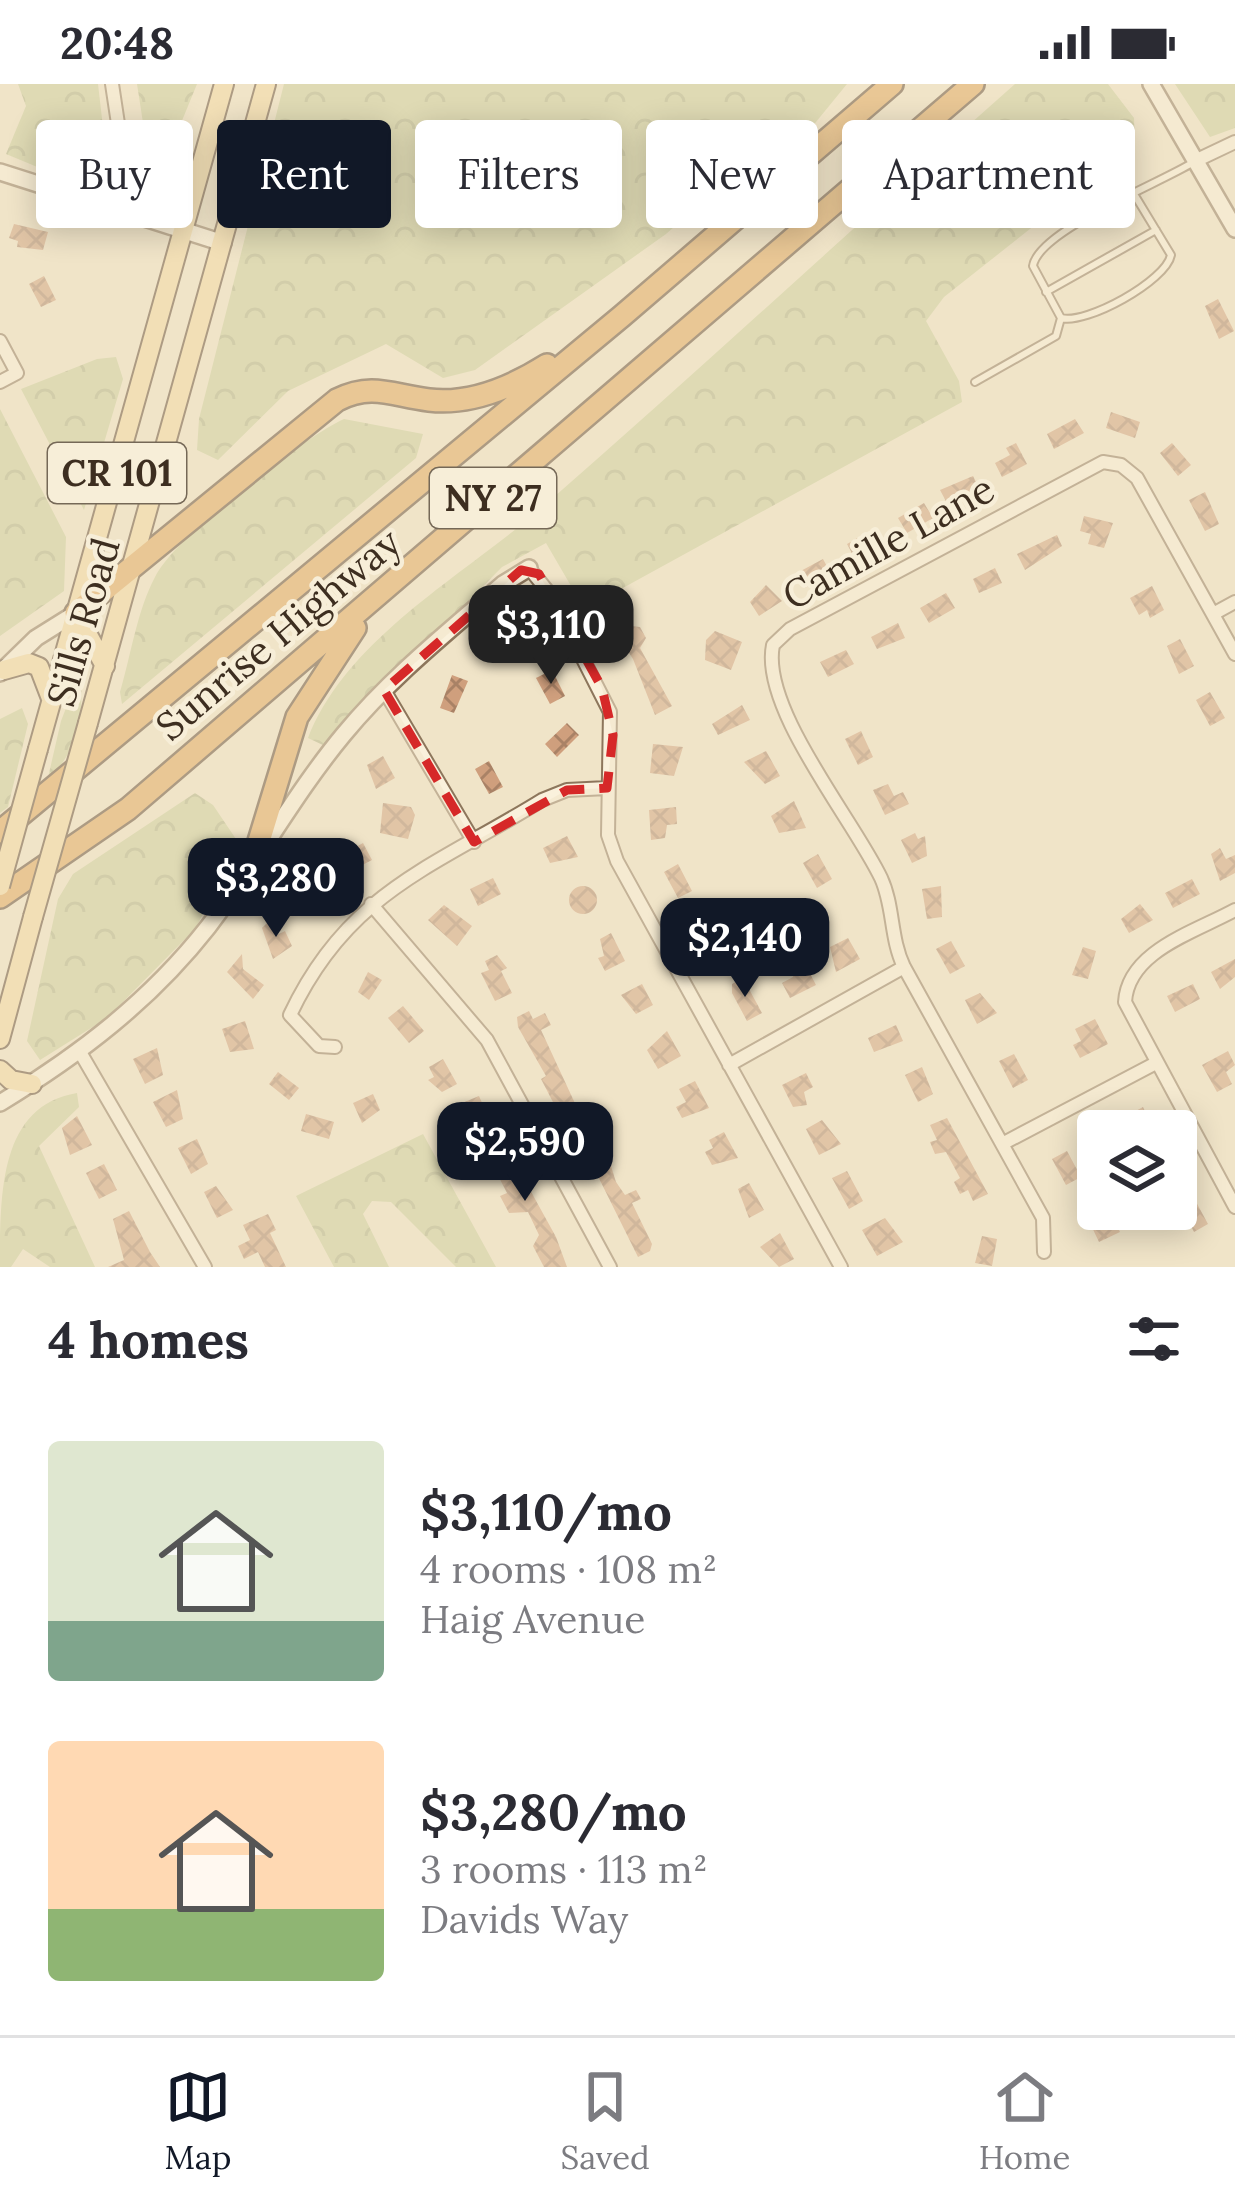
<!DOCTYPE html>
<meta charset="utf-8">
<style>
:root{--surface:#fff;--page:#f7f7f7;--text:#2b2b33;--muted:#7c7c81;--line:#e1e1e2;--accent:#111827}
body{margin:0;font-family:Lora,serif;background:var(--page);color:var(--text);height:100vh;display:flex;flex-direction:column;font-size:45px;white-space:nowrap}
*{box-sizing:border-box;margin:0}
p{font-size:39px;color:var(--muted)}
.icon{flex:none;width:66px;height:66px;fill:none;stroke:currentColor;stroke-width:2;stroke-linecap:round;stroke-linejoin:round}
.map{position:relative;height:1183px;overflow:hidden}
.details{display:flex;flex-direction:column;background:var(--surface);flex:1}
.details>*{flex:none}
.guide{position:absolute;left:36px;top:36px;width:1164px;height:108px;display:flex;gap:24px}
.controls{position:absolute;left:1077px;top:1026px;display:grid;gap:24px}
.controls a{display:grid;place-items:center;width:120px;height:120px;border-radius:12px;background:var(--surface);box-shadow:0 6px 30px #0003;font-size:60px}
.price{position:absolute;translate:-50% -102px;padding:0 27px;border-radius:24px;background:var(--accent);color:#fff;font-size:39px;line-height:78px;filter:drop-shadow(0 3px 6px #0008)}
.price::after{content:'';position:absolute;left:50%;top:72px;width:36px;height:27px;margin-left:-18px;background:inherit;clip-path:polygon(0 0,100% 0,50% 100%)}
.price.on{background:#222;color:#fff}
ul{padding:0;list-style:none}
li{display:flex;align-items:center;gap:36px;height:300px;padding:0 48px}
li span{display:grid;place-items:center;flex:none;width:336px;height:240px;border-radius:12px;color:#555}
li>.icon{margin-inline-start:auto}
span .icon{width:144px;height:144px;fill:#fffc;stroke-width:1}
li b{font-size:51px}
h2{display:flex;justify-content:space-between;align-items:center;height:144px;padding:0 48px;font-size:51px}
.tag{padding:0 42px;border-radius:12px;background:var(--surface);box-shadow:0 6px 30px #0003;font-size:42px;line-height:108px}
.tag.on{background:var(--accent);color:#fff}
.status{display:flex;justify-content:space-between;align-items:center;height:84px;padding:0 60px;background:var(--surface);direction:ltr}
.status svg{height:33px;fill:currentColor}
.tab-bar{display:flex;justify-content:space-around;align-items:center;height:168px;border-top:3px solid var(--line);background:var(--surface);font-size:33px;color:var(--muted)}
.tab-bar a{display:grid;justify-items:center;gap:6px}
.tab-bar .on{color:var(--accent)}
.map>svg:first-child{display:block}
</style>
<div class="status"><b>20:48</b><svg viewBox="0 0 49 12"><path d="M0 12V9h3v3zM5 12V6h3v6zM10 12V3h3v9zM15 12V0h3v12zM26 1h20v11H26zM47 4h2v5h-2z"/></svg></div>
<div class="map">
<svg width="1235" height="1183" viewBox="0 0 1235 1183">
<defs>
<pattern id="forest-crowns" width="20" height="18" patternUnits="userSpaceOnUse" patternTransform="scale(3)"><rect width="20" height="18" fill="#c9cf9b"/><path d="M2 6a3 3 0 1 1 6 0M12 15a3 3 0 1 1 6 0" fill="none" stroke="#aeb285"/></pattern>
<pattern id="building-cross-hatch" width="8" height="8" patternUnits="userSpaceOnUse" patternTransform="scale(3)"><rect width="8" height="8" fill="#cf9f7d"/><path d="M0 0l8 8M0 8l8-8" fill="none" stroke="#a98266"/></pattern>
</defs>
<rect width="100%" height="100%" fill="#f0e4c8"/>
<path fill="url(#forest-crowns)" d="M 18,0 L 98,0 L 109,95 L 95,107 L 6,70 L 26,22 Z
M 137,0 L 197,0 L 161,88 L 150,84 Z
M 284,0 L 847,0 L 807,49 L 739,86 L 666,150 L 475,286 L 443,294 L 386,260 L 288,307 L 218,376 L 197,366 L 199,335 Z
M 1015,0 L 1108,0 L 1134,34 L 1135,62 L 944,213 L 926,237 L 959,297 L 962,318 L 621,505 L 578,514 L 546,459 L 502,483 L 325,662 L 308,654 C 348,552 467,490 546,420 C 704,282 858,139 1015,0 Z
M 1175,0 L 1235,0 L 1235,44 L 1210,53 Z
M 116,273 L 123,295 L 84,426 L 21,305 L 97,275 Z
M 0,325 L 66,453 L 64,507 L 0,552 Z
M 344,335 L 423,350 L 416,374 L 122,620 L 120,608 C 131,571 137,527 155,493 C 176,451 301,355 344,335 Z
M 80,588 C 85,631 78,666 47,698 L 61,637 Z
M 22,624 L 28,640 L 8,723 L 0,729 L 0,635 Z
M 195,709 L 213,721 L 238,758 L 196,844 L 107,934 L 40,976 L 27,957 L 58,815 L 73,790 Z
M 77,1009 L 79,1023 L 39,1062 L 95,1183 L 50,1183 L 23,1165 L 11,1183 L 0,1183 C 0,1107 0,1022 77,1009 Z
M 423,1050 L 496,1183 L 456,1183 L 391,1118 L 372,1117 L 363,1130 L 389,1183 L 334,1183 L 296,1112 Z"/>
<path fill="url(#building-cross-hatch)" d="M 14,140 L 48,148 L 43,166 L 17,163 L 18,157 L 9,154 Z
M 44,192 L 56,216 L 41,223 L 29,200 Z
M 1218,215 L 1234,247 L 1219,255 L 1205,222 Z
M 1111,328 L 1140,338 L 1135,354 L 1106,344 Z
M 1075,335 L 1084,349 L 1054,365 L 1047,350 Z
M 1016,359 L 1027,380 L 1002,393 L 995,379 L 1010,371 L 1006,364 Z
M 1172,359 L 1191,381 L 1178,392 L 1160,369 Z
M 973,392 L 980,406 L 948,421 L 940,406 Z
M 1205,408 L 1219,440 L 1205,447 L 1189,416 Z
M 924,419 L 933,434 L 907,449 L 898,434 Z
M 1084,432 L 1113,439 L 1104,464 L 1088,460 L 1091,450 L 1080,447 Z
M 868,448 L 875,449 L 882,461 L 855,475 L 847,460 Z
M 1057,451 L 1062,462 L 1025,486 L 1017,470 Z
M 823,475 L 831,490 L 805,504 L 797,489 Z
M 995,484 L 1002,499 L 979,509 L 973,495 Z
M 766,501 L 782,517 L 759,532 L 750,518 Z
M 1152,502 L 1164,526 L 1150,534 L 1147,526 L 1139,531 L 1130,514 Z
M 946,509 L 955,524 L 929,539 L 920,524 Z
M 524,537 L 535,560 L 521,567 L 510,544 Z
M 898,539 L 905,554 L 877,565 L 871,553 Z
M 631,542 L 640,543 L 646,554 L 640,564 L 672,622 L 655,631 L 633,575 L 616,549 Z
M 715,547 L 742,558 L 731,586 L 705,576 L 706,556 Z
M 1180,555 L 1194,582 L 1179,590 L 1167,562 Z
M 846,566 L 854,580 L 828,593 L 820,578 Z
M 552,586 L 565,612 L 550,620 L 536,594 Z
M 452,591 L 468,597 L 454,629 L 440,624 Z
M 1210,608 L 1225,634 L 1210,642 L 1196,616 Z
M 742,621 L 750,636 L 718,651 L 712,640 Z
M 567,639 L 579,651 L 557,673 L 545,660 Z
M 861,647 L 873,673 L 858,681 L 845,655 Z
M 653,660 L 683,663 L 674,692 L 650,689 Z
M 766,667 L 780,692 L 765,700 L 744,678 Z
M 383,672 L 395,694 L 376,705 L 367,681 Z
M 489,677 L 503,703 L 489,710 L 475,685 Z
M 888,700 L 894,712 L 903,708 L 909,720 L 885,731 L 873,706 Z
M 794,717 L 806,744 L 779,749 L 771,732 Z
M 383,719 L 411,723 L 415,731 L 408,755 L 380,749 Z
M 676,723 L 677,740 L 667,741 L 665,754 L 651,756 L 649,726 Z
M 915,749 L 918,755 L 925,752 L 927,772 L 912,779 L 901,756 Z
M 567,752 L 578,773 L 550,779 L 543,764 Z
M 363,759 L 372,776 L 343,791 L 335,775 Z
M 1220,764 L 1226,775 L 1235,771 L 1235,789 L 1220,797 L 1211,770 Z
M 818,770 L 832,795 L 817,804 L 803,779 Z
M 678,780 L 692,807 L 678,814 L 664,788 Z
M 493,794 L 501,810 L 478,822 L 470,805 Z
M 331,795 L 337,805 L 306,824 L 300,812 Z
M 1192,795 L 1200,810 L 1173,824 L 1165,809 Z
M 941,802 L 942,833 L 927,835 L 922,805 Z
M569 816a14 14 0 1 1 28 0a14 14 0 1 1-28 0Z
M 1140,820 L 1153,836 L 1129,849 L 1121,835 Z
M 444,821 L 472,842 L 457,862 L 428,836 Z
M 706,829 L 715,850 L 724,846 L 728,856 L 727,865 L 718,869 L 715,864 L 706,868 L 691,836 Z
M 270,836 L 277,851 L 285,847 L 292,862 L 273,875 L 262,844 Z
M 611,849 L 625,877 L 605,887 L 598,874 L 604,872 L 600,855 Z
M 848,854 L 860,875 L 836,888 L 830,863 Z
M 951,857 L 965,882 L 950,890 L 936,865 Z
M 1083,863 L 1096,867 L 1088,895 L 1072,891 Z
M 242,870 L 243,885 L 264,901 L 253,915 L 227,888 Z
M 497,871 L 507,884 L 501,887 L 512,909 L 495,917 L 481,889 L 489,886 L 485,877 Z
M 1235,875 L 1235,893 L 1220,905 L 1211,888 Z
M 803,876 L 816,901 L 790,914 L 782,899 L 793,893 L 791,883 Z
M 368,888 L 382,896 L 369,916 L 358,908 Z
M 743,894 L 762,929 L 747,937 L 732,909 L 732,900 Z
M 642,900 L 653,921 L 636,930 L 621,911 Z
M 1193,900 L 1200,915 L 1175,928 L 1167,912 Z
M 980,909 L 997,929 L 977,940 L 965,916 Z
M 403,922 L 424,947 L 409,959 L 388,934 Z
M 529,927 L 533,935 L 545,929 L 551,941 L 541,946 L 579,1028 L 592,1022 L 616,1098 L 625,1111 L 636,1106 L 641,1115 L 632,1119 L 652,1160 L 650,1167 L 638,1173 L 575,1046 L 569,1049 L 541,995 L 546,992 L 518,943 L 517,933 Z
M 1095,935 L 1108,960 L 1080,974 L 1073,961 L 1081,957 L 1075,945 Z
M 245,937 L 254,965 L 230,968 L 222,945 Z
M 896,941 L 903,957 L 874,968 L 868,954 Z
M 667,947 L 681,972 L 658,985 L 647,966 Z
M 157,964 L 163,991 L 145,1000 L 133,975 Z
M 1228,967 L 1235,981 L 1226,988 L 1232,1000 L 1217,1008 L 1202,981 Z
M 1014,970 L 1028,996 L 1013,1004 L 999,977 Z
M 443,975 L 457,1000 L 442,1008 L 428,996 L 434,993 L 429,983 Z
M 922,983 L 933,1010 L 918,1018 L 905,991 Z
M 278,988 L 299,1004 L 289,1016 L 269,1000 Z
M 806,989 L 813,1003 L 804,1008 L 807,1021 L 793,1023 L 782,1001 Z
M 695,997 L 709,1024 L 682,1034 L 676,1023 L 686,1018 L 679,1005 Z
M 177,1006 L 183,1035 L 166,1043 L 153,1018 Z
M 373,1010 L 380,1026 L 362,1039 L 353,1019 Z
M 479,1012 L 491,1039 L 474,1047 L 462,1019 Z
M 1143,1023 L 1150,1038 L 1121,1047 L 1116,1038 Z
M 306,1030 L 334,1038 L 329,1055 L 301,1047 Z
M 77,1032 L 92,1061 L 70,1071 L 62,1044 Z
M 947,1034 L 988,1110 L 973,1117 L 968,1106 L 960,1110 L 954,1098 L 960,1094 L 946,1068 L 935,1070 L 930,1058 L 937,1056 L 930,1041 Z
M 822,1036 L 841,1060 L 819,1071 L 806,1045 Z
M 724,1048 L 738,1074 L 712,1081 L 705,1068 L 713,1064 L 709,1056 Z
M 197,1055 L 208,1080 L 191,1090 L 178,1064 Z
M 502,1055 L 556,1153 L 567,1183 L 544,1183 L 533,1162 L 539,1151 L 528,1128 L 509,1129 L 500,1112 L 507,1109 L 485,1066 Z
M 1067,1067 L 1081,1093 L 1066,1101 L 1052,1075 Z
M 104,1080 L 117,1106 L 99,1115 L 86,1089 Z
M 847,1087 L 863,1117 L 849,1125 L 832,1094 Z
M 749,1099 L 764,1126 L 749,1134 L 738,1105 Z
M 216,1102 L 233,1126 L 217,1134 L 204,1108 Z
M 1195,1116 L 1208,1140 L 1194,1148 L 1182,1124 Z
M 129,1127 L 150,1168 L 160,1183 L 108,1183 L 124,1176 L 113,1135 Z
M 1102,1128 L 1110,1128 L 1120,1148 L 1099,1158 L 1088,1135 Z
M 268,1130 L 276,1146 L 270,1149 L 286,1183 L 265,1183 L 258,1168 L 244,1175 L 238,1162 L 250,1156 L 243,1141 Z
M 885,1134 L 903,1158 L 877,1172 L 862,1146 Z
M 780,1149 L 794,1175 L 779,1183 L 760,1163 Z
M 982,1152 L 997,1155 L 992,1182 L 975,1179 Z"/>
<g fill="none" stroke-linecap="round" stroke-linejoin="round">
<g stroke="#8d765c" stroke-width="10">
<path id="service" d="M 1134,110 L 1171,171 C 1166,197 1086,241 1061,234 L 1033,182 C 1038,147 1160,99 1192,79
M 1046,208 L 1156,146
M 975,298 L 1056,252 L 1061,234"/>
</g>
<g stroke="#8d765c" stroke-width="16">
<path id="minor" d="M 112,0 L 132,132
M 1195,77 L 1235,58
M 0,257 L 17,289 L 0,298
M 529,484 L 550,510 L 610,628 L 608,751 L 617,777 L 841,1183
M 1213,530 L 1235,518
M 384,606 L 474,758
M 371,820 L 487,956 L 610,1183
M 1235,826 C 1195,848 1128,867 1125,918 L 1235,1123
M 335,963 L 319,962 L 290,931 C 348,807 436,782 542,716 L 567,706 L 607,704
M 80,968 L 205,1183
M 729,981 L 904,883
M 1002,1060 L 1156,979
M 1044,1168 L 1043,1134 L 904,883 C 890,854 894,822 881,794 C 853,735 760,624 773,561 L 790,545 L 1103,378 L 1121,381 L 1137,394 L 1235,570"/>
</g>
<g stroke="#8d765c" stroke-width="20">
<path id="tertiary" d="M 1151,0 L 1235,145
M 0,88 L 223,159
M 0,589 L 36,554 L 76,529
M 0,1019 C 79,971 150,917 208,843 C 256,781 294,710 344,650 C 391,593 449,547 503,500 L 529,484"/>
</g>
<g stroke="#5b4430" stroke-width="22">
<path id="primary" d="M 76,529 L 105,582
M 4,586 L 29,579 L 39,583 L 52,617
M 88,639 L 266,0
M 38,665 L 224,0
M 0,955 L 33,833
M 0,986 L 11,996 L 32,1000"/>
</g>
<g stroke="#5b4430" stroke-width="26">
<path id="motorway" d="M 76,529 L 337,316 C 373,298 393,312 429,316 C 471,321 512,303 547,281
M 0,748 L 622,232 L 892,0
M 252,780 L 297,633 L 355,544
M 0,813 L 128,725 L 973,0"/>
</g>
<use href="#service" stroke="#faf1dc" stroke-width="6"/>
<use href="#minor" stroke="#faf1dc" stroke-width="12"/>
<use href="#tertiary" stroke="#faf1dc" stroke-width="15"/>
<use href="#primary" stroke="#f3d9a0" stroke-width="18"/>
<use href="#motorway" stroke="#e0a458" stroke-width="21"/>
<g stroke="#5b4430" stroke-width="22" stroke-linecap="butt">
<path id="primary-bridge" d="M 0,802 L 38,665
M 33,833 L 88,639"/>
</g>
<use href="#primary-bridge" stroke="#f3d9a0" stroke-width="18"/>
</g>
<path d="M0 0H1235V1183H0ZM 521,486 L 539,490 L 602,604 L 613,651 L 607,704 L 567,706 L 474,758 L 384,606 Z" fill="#f0e4c8" fill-opacity=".55" fill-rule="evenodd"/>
<path fill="none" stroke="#d62828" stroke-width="9" stroke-dasharray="24 15" stroke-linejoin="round" d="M 521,486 L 539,490 L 602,604 L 613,651 L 607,704 L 567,706 L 474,758 L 384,606 Z"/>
<g text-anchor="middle" stroke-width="9" stroke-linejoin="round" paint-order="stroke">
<g fill="#f7eed8" stroke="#756857" stroke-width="3">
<rect x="48" y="359" width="138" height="60" rx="9"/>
<rect x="430" y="384" width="126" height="60" rx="9"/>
</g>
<g font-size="36" font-weight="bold" fill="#3d2e20">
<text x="117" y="402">CR 101</text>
<text x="493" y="427">NY 27</text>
</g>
<g font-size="39" fill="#3d2e20" stroke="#f7eed8">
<text transform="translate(888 458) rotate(-29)" y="14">Camille Lane</text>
<text transform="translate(83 538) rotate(-74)" y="14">Sills Road</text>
<text transform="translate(278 550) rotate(-40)" y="14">Sunrise Highway</text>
</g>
</g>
</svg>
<div class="controls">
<a><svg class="icon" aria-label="layers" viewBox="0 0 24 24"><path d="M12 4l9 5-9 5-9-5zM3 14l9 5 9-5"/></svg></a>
</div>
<b class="price on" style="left:551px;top:603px">$3,110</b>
<b class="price" style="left:276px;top:856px">$3,280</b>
<b class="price" style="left:745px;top:916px">$2,140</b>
<b class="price" style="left:525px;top:1120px">$2,590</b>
<div class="guide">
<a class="tag">Buy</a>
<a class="tag on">Rent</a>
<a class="tag">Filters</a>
<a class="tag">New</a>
<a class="tag">Apartment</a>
</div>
</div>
<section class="details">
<h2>4 homes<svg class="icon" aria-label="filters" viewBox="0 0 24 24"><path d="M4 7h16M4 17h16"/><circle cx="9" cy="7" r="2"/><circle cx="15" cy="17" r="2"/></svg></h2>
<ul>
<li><span style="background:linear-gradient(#dfe7d0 75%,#7fa58c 0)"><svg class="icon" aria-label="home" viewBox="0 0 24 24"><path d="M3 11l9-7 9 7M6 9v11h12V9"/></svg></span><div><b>$3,110/mo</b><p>4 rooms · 108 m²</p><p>Haig Avenue</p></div></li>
<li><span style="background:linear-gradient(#ffd9b3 70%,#8fb573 0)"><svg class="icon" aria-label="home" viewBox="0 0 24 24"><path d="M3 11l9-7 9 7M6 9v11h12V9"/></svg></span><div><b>$3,280/mo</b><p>3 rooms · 113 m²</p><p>Davids Way</p></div></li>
</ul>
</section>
<nav class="tab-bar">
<a class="on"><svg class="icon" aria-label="map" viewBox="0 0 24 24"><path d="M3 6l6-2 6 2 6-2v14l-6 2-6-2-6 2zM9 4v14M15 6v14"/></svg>Map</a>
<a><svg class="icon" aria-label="saved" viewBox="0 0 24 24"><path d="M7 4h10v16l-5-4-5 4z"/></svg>Saved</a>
<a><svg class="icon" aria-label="home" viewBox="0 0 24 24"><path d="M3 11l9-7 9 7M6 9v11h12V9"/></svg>Home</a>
</nav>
